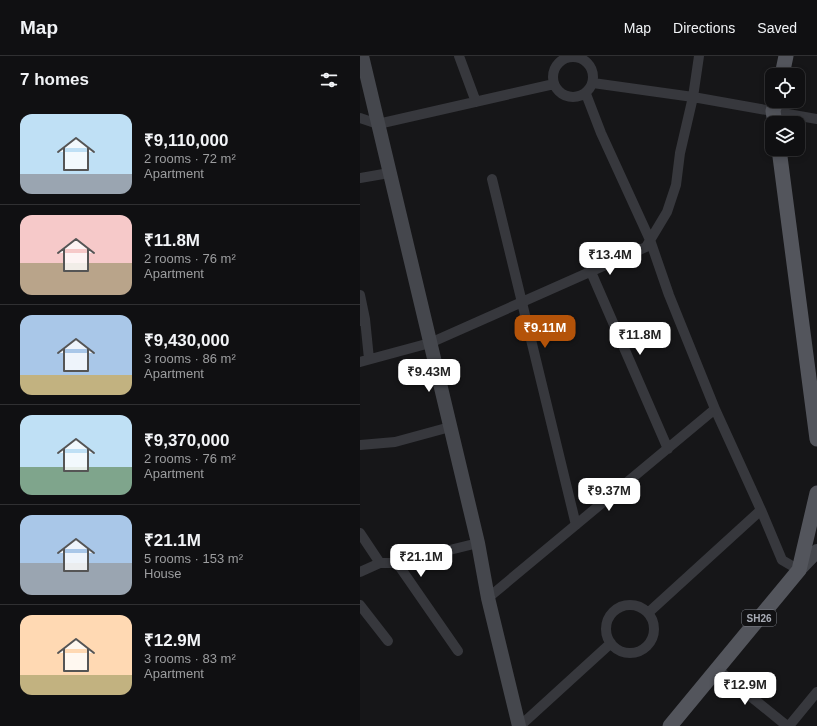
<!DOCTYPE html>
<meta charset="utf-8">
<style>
:root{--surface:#101012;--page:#19191b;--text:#f1f3f6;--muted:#9c9d9f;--line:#303032;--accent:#b45309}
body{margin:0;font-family:Helvetica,sans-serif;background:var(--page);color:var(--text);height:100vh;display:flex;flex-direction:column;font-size:15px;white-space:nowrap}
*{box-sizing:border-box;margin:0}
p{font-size:13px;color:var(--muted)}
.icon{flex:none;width:22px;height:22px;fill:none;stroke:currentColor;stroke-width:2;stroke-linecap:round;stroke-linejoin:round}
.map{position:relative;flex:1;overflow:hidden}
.details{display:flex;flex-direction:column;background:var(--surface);width:360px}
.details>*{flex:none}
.tools{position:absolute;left:405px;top:12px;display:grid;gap:8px}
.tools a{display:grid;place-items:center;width:40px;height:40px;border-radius:8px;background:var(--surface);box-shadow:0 2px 6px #0003,0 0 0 1px var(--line);font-size:20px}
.price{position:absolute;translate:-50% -34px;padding:0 9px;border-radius:8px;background:#fff;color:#222;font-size:13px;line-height:26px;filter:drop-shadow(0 1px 2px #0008)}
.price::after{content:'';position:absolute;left:50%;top:24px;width:12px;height:9px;margin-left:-6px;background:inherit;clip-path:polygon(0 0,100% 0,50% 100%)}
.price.current{background:var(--accent);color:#fff}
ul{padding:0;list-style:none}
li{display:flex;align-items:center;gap:12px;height:100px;padding:0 20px}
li+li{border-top:1px solid var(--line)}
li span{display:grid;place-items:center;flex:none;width:112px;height:80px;border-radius:12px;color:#555}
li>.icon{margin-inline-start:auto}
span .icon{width:48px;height:48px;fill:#fffc;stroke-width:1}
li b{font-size:17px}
h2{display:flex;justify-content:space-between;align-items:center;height:48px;padding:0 20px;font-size:17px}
header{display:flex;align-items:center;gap:24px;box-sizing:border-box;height:56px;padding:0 20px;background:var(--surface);border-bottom:1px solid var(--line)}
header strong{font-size:19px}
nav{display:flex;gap:22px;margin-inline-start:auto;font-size:14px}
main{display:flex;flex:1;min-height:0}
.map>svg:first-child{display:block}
</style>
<header>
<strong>Map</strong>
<nav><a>Map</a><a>Directions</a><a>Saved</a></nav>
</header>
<main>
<section class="details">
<h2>7 homes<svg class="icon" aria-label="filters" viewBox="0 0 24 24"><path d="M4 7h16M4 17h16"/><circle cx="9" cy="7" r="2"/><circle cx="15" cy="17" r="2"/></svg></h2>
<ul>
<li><span style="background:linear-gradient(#bfe0f5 75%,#9aa5b1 0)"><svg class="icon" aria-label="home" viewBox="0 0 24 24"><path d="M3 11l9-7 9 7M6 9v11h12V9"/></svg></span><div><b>₹9,110,000</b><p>2 rooms · 72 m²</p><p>Apartment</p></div></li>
<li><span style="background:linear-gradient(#f6c9c9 60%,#b9a48a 0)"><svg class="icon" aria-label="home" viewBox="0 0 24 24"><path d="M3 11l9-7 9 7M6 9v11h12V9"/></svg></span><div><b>₹11.8M</b><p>2 rooms · 76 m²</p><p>Apartment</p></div></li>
<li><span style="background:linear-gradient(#a9c7e8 75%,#c2b280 0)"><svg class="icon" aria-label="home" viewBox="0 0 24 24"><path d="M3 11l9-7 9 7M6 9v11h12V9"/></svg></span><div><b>₹9,430,000</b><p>3 rooms · 86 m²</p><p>Apartment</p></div></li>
<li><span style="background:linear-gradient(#bfe0f5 65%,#7fa58c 0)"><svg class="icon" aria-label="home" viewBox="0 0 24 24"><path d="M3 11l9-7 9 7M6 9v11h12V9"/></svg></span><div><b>₹9,370,000</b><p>2 rooms · 76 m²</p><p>Apartment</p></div></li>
<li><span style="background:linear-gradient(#a9c7e8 60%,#9aa5b1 0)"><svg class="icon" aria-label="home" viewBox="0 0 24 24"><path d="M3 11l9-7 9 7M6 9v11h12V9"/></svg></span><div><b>₹21.1M</b><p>5 rooms · 153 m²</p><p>House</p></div></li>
<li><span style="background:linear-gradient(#ffd9b3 75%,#c2b280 0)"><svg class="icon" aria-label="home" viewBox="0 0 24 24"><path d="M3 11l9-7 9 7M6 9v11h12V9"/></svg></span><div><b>₹12.9M</b><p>3 rooms · 83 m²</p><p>Apartment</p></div></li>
</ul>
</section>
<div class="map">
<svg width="457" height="670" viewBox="0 0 457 670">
<rect width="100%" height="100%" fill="#161618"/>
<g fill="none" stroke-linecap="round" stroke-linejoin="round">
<path stroke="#37383d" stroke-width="10" d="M 99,0 L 116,46
M193 21a20 20 0 1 1 40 0a20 20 0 1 1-40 0Z
M 233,27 L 333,41 L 457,63
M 226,38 L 241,77 L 290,184 L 309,239 L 355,353 L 401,454 L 288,557
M 0,62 L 18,68 L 194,28
M 0,122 L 29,117
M 132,123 L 216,469
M 231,216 L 308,393
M 0,239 L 5,263
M 0,265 L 5,263 L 9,303
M 0,306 L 70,287 L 286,191 L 307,156 L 316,129 L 320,97 L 333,41 L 339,0
M 0,389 L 35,386 L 90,371
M 401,454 L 422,504 L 439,514
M 0,477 L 20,507
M 37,507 L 118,487
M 0,516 L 20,507 L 37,507 L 98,595
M 128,542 L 355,353
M 0,549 L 28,585
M246 573a24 24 0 1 1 48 0a24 24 0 1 1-48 0Z
M 357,613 L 427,670
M 160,670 L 251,587
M 429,670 L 457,636"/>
<path stroke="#45474d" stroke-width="14" d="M 2,0 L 118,487 L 128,542 L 159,670
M 439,514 L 457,495"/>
<path stroke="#53555c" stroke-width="15" d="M 422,19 L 426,0
M 415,67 L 413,55 L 416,45
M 419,93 L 457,383
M 310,670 L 439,514 L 457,437"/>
</g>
<g text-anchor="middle" stroke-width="3.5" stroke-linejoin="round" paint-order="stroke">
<rect fill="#111113" stroke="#7b7e86" stroke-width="1" x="382" y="554" width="34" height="16" rx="3"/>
<g font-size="10" font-weight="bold" fill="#a9adb7">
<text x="399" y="566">SH26</text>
</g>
</g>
</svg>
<div class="tools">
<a><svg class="icon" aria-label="locate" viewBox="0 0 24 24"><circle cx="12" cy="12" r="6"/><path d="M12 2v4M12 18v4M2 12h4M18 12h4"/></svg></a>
<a><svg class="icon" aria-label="layers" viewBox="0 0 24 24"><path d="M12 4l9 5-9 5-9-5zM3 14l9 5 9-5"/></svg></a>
</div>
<b class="price" style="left:250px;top:220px">₹13.4M</b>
<b class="price current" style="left:185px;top:293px">₹9.11M</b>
<b class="price" style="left:280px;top:300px">₹11.8M</b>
<b class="price" style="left:69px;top:337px">₹9.43M</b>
<b class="price" style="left:249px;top:456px">₹9.37M</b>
<b class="price" style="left:61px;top:522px">₹21.1M</b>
<b class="price" style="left:385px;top:650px">₹12.9M</b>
</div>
</main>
